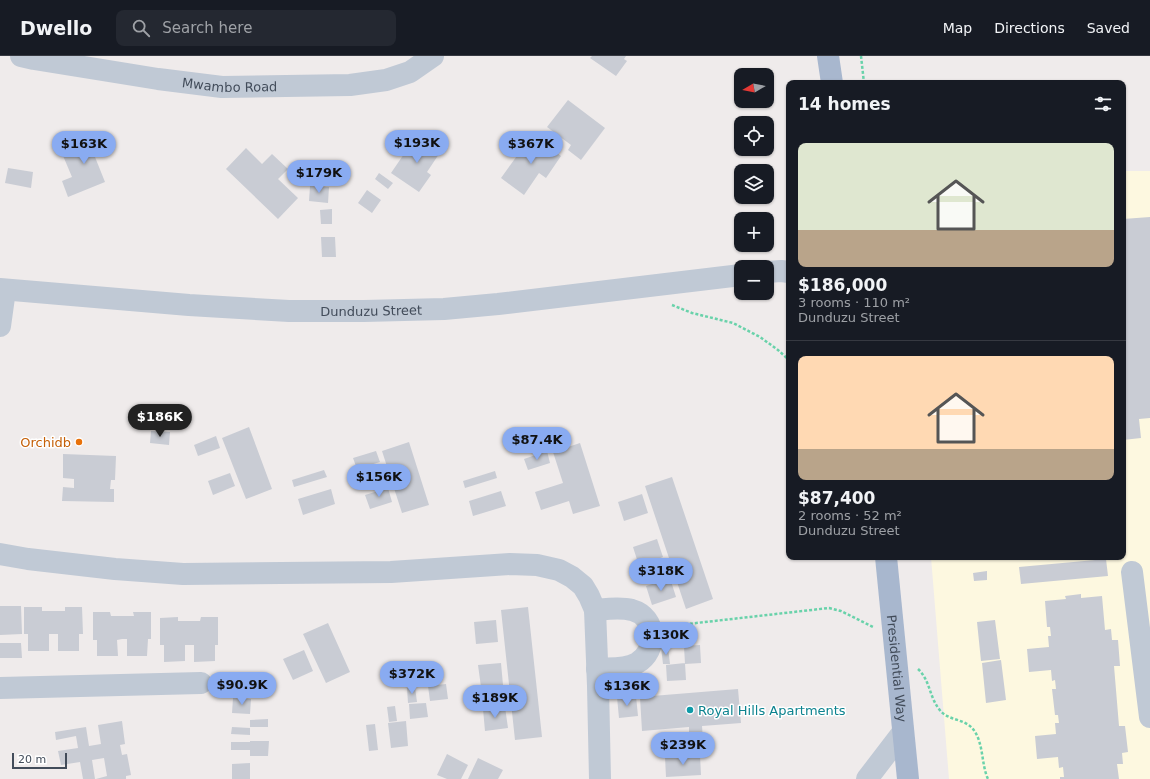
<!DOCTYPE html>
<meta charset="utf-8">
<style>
:root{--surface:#171b24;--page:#242831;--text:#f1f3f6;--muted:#9ea1a6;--line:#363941;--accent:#89abf1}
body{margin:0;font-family:"DejaVu Sans",sans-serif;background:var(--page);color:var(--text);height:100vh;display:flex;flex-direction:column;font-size:15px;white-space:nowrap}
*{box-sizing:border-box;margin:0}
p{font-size:13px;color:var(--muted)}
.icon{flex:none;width:22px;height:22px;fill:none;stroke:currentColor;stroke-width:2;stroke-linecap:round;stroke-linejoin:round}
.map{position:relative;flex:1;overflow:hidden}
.details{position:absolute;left:786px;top:24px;width:340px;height:480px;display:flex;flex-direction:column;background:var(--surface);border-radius:8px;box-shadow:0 1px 3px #0004}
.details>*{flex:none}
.needle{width:26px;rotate:260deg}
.tools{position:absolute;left:734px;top:12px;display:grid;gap:8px}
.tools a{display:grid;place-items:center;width:40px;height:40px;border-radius:8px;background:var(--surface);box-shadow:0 1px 3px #0004;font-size:20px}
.scale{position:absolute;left:12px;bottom:10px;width:55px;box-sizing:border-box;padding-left:4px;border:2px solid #424c5a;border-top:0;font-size:11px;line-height:14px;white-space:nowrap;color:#424c5a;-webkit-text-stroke:3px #fff;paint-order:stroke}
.price{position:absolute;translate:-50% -34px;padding:0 9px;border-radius:14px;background:var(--accent);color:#111;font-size:13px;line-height:26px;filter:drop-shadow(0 1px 2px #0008)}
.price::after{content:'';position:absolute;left:50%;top:24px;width:12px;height:9px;margin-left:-6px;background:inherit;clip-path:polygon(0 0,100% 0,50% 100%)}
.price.active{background:#222;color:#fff}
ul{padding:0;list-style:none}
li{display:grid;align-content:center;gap:8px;height:212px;padding:0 12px}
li+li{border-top:1px solid var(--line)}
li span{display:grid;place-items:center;height:124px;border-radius:8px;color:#555}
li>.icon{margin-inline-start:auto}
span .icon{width:72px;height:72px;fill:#fffc;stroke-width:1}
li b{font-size:17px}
h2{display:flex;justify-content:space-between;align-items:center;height:48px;padding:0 12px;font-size:17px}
header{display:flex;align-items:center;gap:24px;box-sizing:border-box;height:56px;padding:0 20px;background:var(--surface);border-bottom:1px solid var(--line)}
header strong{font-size:19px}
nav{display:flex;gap:22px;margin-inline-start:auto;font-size:14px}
.search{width:280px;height:36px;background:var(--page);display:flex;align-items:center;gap:10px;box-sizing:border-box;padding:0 14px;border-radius:8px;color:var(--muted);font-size:15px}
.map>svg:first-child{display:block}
</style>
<header>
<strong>Dwello</strong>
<div class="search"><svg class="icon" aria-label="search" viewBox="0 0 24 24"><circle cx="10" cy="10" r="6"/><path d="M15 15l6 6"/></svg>Search here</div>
<nav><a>Map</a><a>Directions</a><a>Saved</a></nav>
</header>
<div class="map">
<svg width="1150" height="723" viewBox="0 0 1150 723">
<rect width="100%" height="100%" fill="#efebeb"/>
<path fill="#fdf8e0" d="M 1123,115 L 1150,115 L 1150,723 L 949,723 L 931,501 L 1123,501 Z"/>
<path fill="#c9ccd4" d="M 592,0 L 626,0 L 624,3 L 627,5 L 616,20 L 590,2 Z
M 568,44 L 605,72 L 581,104 L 568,94 L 571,89 L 547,71 Z
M 103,78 L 110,95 L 95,101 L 105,126 L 68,141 L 62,125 L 72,121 L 61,95 Z
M 417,79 L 441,95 L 427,116 L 431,119 L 419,136 L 391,117 Z
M 532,79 L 561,100 L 546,122 L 539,117 L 524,139 L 501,122 Z
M 246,92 L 262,108 L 272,98 L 288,113 L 278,123 L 298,142 L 278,163 L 226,113 Z
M 8,112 L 33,116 L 31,132 L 5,127 Z
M 379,117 L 393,127 L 388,133 L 375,123 Z
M 310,130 L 329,131 L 328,147 L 309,145 Z
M 367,134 L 381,144 L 372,157 L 358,147 Z
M 332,153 L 332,168 L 321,168 L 320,154 Z
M 1150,161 L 1150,362 L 1139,363 L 1141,382 L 1123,384 L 1123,163 Z
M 321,181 L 335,181 L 336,201 L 322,201 Z
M 249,371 L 272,433 L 246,443 L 222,382 Z
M 151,375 L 170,376 L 169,389 L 150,387 Z
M 216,380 L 220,392 L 198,400 L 194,389 Z
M 409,386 L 429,449 L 402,457 L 382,395 Z
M 580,387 L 600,450 L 573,458 L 569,445 L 541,454 L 535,436 L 563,427 L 553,396 Z
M 376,395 L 380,406 L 357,413 L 353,402 Z
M 547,395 L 550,407 L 528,414 L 524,403 Z
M 63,398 L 116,400 L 115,424 L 111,424 L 110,433 L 114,433 L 114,446 L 62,445 L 63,431 L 74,432 L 74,423 L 63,422 Z
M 324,414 L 327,421 L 294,431 L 292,424 Z
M 495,415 L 497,422 L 465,432 L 463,425 Z
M 230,417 L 235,430 L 213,439 L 208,425 Z
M 672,421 L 713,543 L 686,553 L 645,430 Z
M 388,432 L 392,446 L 370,453 L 365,439 Z
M 331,433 L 335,448 L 303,459 L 298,443 Z
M 501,435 L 506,450 L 473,460 L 469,445 Z
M 642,438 L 648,457 L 624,465 L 618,446 Z
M 657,483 L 663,501 L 639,510 L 633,491 Z
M 1106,503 L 1108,520 L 1021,528 L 1019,511 Z
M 987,515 L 987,524 L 974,525 L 973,517 Z
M 670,522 L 676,541 L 652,549 L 646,530 Z
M 1081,538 L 1081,542 L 1102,540 L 1105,574 L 1111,573 L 1112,584 L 1118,584 L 1120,610 L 1114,610 L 1119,670 L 1125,670 L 1128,696 L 1122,697 L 1123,708 L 1117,708 L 1119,723 L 1060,723 L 1060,721 L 1064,721 L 1063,711 L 1059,712 L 1058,701 L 1037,703 L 1035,680 L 1056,678 L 1055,667 L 1059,667 L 1058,659 L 1055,659 L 1052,633 L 1056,633 L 1055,624 L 1052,625 L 1051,614 L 1029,616 L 1027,593 L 1049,591 L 1048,580 L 1051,580 L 1050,571 L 1047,571 L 1045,545 L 1066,543 L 1065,540 Z
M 0,550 L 21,550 L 22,578 L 0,579 Z
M 24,551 L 42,551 L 42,555 L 65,555 L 65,551 L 82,551 L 83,578 L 79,578 L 79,595 L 58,595 L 58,578 L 49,578 L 49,595 L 28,595 L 28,578 L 24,578 Z
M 528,551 L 542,681 L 515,684 L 501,554 Z
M 93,556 L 110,556 L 111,560 L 134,560 L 133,556 L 151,556 L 151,583 L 148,583 L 147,600 L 127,600 L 127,583 L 122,583 L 117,584 L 118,600 L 97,600 L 97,584 L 93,584 Z
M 178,561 L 178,565 L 200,565 L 201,561 L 218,561 L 218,589 L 215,589 L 215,605 L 194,606 L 194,589 L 185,589 L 185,605 L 164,606 L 164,589 L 160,589 L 160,562 Z
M 496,564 L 498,586 L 476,588 L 474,566 Z
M 995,564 L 1000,603 L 981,605 L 977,566 Z
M 328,567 L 350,616 L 326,627 L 303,578 Z
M 676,576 L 683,576 L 684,589 L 677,590 Z
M 0,587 L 21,587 L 22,602 L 0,602 Z
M 700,589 L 701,607 L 685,608 L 684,590 Z
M 661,591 L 668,591 L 670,608 L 663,608 Z
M 304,594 L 313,615 L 293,624 L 283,603 Z
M 1001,604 L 1006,644 L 986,647 L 982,607 Z
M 501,607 L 503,629 L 481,631 L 478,609 Z
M 685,607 L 686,624 L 667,625 L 666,609 Z
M 446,628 L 448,643 L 430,645 L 428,630 Z
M 415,631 L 417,646 L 408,647 L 407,632 Z
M 738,633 L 741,667 L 702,670 L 703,684 L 696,684 L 697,697 L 685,698 L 684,683 L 689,683 L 689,671 L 642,675 L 640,641 Z
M 636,640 L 638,660 L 619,662 L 617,641 Z
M 233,642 L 251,643 L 250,658 L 232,657 Z
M 426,647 L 428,661 L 410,663 L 409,648 Z
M 395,650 L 397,665 L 389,666 L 387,651 Z
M 505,651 L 508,672 L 485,675 L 483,653 Z
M 268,663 L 268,671 L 250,671 L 250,664 Z
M 122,665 L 125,688 L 120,689 L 122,699 L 127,698 L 131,719 L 126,720 L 126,723 L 96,723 L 107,720 L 104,702 L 92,704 L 95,723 L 83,723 L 80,706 L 61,709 L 58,695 L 78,692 L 76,680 L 56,684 L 55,676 L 86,671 L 89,690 L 101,688 L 98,669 Z
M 406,665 L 408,690 L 391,692 L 388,667 Z
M 375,668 L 378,694 L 369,695 L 366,669 Z
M 232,671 L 250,672 L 250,679 L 231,678 Z
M 250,685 L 269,685 L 268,700 L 250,700 Z
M 231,686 L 250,686 L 250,694 L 231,694 Z
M 447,698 L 468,709 L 461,723 L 447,723 L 437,719 Z
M 700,699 L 701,719 L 666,721 L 665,701 Z
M 478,702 L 503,714 L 498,723 L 468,723 Z
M 250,707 L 250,723 L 232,723 L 232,708 Z"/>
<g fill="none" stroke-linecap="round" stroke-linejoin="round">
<path stroke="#69d2aa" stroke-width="2.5" stroke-dasharray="3 2" stroke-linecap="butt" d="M 861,0 L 864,27
M 672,249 L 692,257 L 733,267 L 760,281 L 778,294 L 789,304
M 670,570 L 829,552 L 841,555 L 873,571
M 918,613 C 930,624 929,640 939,653 C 947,665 964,662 973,673 C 984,687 981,708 988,723"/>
<g stroke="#c0c9d5" stroke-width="22">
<path id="s1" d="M 21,0 L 34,3 L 158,23 L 222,31 L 350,29 L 386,24 L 410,16 L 433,0"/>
<path d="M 767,216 L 781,215 L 789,216"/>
<path id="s2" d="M 0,233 L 189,249 L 289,255 L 364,255 L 444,253 L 498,248 L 741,219"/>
<path d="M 0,270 L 5,234"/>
<path d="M 0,498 L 28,503 L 115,513 L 183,518 L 391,516 L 510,508 L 537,509 L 559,514 L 572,521 L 583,530 L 589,540 L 595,554 L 598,630 L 600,723"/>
<path d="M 1132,516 L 1150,661"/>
<path d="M 595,554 C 607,553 620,551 632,554 C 657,561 658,595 637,607 C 626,614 609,612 597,613"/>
<path d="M 0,632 L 201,627"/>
<path d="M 867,723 L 903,676"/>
</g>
<g stroke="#a8b7ce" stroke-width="22">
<path d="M 828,0 L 832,27"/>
<path id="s3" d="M 886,501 L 908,723"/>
</g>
</g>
<circle fill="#e8710a" stroke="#fff" stroke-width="1.5" cx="79" cy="386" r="4"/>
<circle fill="#0f9aa8" stroke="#fff" stroke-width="1.5" cx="690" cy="654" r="4"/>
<g text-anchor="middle" stroke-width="3" stroke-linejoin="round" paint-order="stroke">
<g font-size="13" fill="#424c5a" stroke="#fff">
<text dy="5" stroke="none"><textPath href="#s1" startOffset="211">Mwambo Road</textPath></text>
<text dy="5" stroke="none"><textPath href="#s2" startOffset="372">Dunduzu Street</textPath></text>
<text dy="5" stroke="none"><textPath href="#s3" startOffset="112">Presidential Way</textPath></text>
</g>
<g font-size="13" fill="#c56008" stroke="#fff" text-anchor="end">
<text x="71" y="391">Orchidb</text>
</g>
<g font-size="13" fill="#0d838f" stroke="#fff" text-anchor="start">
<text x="698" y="659">Royal Hills Apartments</text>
</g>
</g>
</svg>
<div class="tools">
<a><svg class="needle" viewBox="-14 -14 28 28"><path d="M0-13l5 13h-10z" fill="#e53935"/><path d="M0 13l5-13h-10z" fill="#9ea1a6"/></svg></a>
<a><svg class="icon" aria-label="locate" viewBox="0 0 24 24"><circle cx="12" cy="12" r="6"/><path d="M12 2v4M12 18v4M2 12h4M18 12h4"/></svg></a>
<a><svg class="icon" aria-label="layers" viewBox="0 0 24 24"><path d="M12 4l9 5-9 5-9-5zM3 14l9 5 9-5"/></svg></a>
<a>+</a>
<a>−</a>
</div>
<div class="scale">20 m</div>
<b class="price" style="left:417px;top:108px">$193K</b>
<b class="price" style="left:84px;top:109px">$163K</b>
<b class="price" style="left:531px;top:109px">$367K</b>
<b class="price" style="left:319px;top:138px">$179K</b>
<b class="price active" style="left:160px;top:382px">$186K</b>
<b class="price" style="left:537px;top:405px">$87.4K</b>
<b class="price" style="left:379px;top:442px">$156K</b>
<b class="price" style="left:661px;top:536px">$318K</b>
<b class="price" style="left:666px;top:600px">$130K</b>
<b class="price" style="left:412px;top:639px">$372K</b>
<b class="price" style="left:242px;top:650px">$90.9K</b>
<b class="price" style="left:627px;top:651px">$136K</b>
<b class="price" style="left:495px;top:663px">$189K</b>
<b class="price" style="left:683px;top:710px">$239K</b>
<section class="details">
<h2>14 homes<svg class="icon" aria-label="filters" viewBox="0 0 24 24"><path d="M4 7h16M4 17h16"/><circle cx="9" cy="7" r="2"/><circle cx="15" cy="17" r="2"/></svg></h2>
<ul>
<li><span style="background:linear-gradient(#dfe7d0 70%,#b9a48a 0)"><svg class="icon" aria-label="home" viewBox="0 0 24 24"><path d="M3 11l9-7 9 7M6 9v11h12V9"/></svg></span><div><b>$186,000</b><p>3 rooms · 110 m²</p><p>Dunduzu Street</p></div></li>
<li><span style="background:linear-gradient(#ffd9b3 75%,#b9a48a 0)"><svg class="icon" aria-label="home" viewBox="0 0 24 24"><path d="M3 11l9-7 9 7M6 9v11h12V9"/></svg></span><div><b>$87,400</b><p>2 rooms · 52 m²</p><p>Dunduzu Street</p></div></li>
</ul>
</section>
</div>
